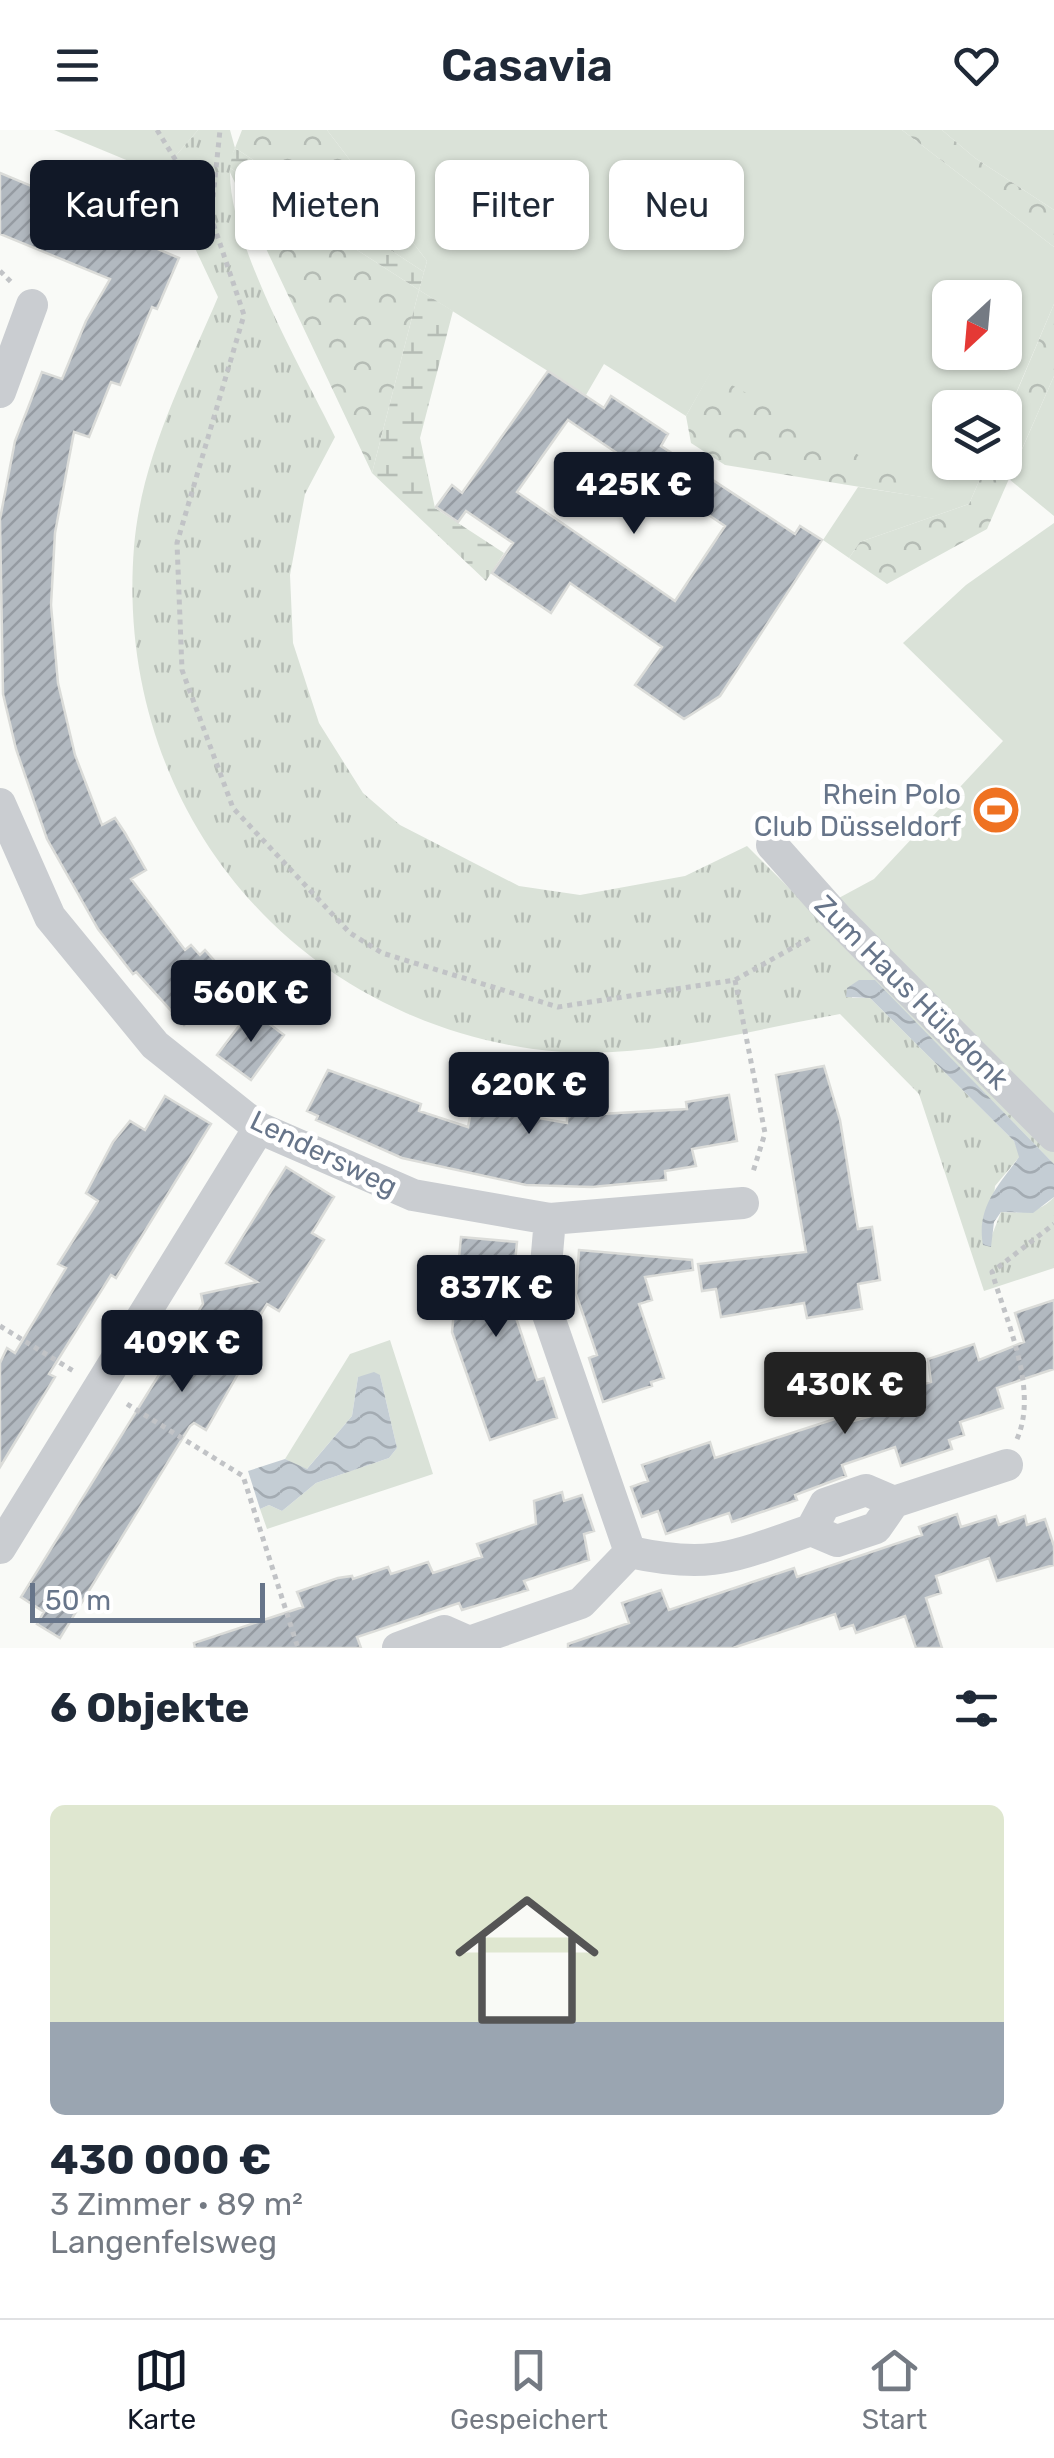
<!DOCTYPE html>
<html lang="de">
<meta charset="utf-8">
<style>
:root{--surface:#fff;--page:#f6f6f7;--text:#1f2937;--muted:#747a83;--line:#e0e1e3;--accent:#111827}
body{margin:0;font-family:Rubik,sans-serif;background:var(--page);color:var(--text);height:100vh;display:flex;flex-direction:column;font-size:38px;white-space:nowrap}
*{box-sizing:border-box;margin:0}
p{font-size:32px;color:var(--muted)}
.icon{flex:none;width:55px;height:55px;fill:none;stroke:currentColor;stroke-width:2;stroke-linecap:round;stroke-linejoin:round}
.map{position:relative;height:1518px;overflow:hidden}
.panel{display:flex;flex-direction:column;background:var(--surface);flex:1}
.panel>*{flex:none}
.hud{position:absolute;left:30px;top:30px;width:995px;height:90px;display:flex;gap:20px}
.needle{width:65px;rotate:206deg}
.tools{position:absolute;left:932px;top:150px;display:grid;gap:20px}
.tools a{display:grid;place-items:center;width:90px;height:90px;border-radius:15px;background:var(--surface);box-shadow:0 2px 8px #0004;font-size:50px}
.scale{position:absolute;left:30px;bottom:25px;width:235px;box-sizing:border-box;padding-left:10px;border:5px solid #67758a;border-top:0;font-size:28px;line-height:35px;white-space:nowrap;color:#67758a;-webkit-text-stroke:8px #fff;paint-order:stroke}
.price{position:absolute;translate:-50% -85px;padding:0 22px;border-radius:10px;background:var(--accent);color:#fff;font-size:32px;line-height:65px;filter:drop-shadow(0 2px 5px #0008)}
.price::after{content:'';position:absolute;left:50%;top:60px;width:30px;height:22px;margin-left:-15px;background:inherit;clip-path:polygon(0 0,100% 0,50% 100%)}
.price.selected{background:#222;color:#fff}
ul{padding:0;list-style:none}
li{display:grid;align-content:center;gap:20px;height:530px;padding:0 50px}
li+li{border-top:2px solid var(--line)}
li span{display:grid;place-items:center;height:310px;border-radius:15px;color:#555}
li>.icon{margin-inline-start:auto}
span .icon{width:180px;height:180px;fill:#fffc;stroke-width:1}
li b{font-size:42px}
h2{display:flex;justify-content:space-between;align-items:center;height:120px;padding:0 50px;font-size:42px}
.pill{padding:0 35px;border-radius:15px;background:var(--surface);box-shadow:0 2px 8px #0004;font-size:35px;line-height:90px}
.pill.selected{background:var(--accent);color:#fff}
header{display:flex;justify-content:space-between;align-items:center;height:130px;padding:0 50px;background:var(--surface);font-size:45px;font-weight:600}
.dock{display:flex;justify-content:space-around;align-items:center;height:140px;border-top:2px solid var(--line);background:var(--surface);font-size:28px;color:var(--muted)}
.dock a{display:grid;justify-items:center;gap:5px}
.dock .selected{color:var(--accent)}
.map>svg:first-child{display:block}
</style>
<header><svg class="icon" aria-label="menu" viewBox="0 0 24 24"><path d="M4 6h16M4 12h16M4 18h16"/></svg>Casavia<svg class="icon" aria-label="heart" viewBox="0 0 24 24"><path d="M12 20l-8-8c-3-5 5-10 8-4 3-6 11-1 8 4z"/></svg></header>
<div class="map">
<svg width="1054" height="1518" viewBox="0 0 1054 1518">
<defs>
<pattern id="forest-crowns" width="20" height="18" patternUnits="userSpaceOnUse" patternTransform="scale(2.5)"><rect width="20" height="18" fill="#dae2d8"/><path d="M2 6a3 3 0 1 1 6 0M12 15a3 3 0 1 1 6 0" fill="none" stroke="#b5bcb5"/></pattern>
<pattern id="wetland-marsh" width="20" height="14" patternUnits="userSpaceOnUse" patternTransform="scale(2.5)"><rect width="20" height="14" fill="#dae2d8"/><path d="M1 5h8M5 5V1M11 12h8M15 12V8" fill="none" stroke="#b5bcb5"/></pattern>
<pattern id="park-tufts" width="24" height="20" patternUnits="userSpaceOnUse" patternTransform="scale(2.5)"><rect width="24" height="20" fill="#dae2d8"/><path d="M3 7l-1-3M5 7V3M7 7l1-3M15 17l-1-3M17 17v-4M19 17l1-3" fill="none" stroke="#b5bcb5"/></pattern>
<pattern id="water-waves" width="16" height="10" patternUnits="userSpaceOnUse" patternTransform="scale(2.5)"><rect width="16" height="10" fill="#c4cdd4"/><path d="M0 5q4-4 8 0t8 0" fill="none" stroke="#a3abb2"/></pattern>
<pattern id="building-hatch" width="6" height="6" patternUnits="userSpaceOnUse" patternTransform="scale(2.5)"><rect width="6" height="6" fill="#b2b9c0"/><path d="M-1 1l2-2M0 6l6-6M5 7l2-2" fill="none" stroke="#959ba2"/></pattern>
</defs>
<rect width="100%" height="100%" fill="#f9faf7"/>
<path fill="#dae2d8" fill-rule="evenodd" d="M 54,0 L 198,0 L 160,44 Z
M 327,0 L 902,0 L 1054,117 L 1054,174 L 1005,289 L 1005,278 L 950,278 L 950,332 L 987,333 L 969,374 L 860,412 L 849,428 L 823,410 L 858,357 L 936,369 L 710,244 L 686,286 L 604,234 L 586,265 L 419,160 L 427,131 ZM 950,168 L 1005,168 L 1005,222 L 950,222 Z
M 942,0 L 1054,0 L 1054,80 L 975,28 Z
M 1054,246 L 1054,386 L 1009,349 Z
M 1054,393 L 1054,989 L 837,769 L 874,749 L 1003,611 L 903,513 L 966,455 Z
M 390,1210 L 433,1344 L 267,1399 L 260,1379 L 269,1375 L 282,1381 L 316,1353 L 389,1328 L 397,1318 L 380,1245 L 358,1247 L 352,1286 L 306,1340 L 285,1329 L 350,1224 Z"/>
<path fill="url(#forest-crowns)" d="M 242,0 L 327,0 L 427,131 L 424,142 L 235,18 Z
M 902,0 L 942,0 L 975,28 L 1054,80 L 1054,117 Z
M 227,36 L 419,160 L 372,343 Z
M 1054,174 L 1054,246 L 987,399 L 887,454 L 849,428 L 860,412 L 969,374 L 987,333 L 1005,332 L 1005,290 Z
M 710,243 L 940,370 L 725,335 L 691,313 L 686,286 Z"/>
<path fill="url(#wetland-marsh)" d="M 235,18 L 424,142 L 419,160 L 453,181 L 420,308 L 435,378 L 504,423 L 486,451 L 372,343 L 419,160 L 227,36 Z"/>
<path fill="url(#park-tufts)" d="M 198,0 L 230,0 L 235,18 C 207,78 306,246 335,307 L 305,364 L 290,445 L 293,513 L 319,593 L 363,663 L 400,695 L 519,756 L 580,765 L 685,746 L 747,716 L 1054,1022 L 1054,1034 L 875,851 L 851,868 L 870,868 L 1014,1011 L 1020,1026 L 995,1056 L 990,1110 L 1001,1082 C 1019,1084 1042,1082 1054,1067 L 1054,1138 L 984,1161 L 919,964 L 840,884 C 741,902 634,933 533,919 C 282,883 114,668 134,417 C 141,329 184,247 218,167 L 160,44 Z"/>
<path fill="url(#water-waves)" d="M 859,850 L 875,850 L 1054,1034 L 1054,1067 L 1033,1083 L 1001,1082 L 994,1092 L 991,1117 L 983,1115 C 976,1077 999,1055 1019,1027 L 1014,1011 L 870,868 L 846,867 L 847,858 Z
M 374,1242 L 380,1245 L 397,1318 L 389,1328 L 316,1353 L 282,1381 L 269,1375 L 260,1379 L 248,1341 L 285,1329 L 307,1339 L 352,1286 L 358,1247 Z"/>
<path fill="url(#building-hatch)" stroke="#dbdcd9" stroke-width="2.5" fill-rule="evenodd" d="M 0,43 L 31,56 L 36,46 L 73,62 L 69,71 L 130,98 L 127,106 L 179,128 L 157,179 L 152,177 L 120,255 L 111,252 L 89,307 L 74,302 L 55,403 L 51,475 L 58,553 L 75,625 L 102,695 L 115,688 L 125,703 L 146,740 L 131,749 L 185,820 L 191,815 L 200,825 L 205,820 L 233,852 L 184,895 L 136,842 L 133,844 L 98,799 L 47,709 L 16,619 L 3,564 L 0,389 L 15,311 L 42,242 L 62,249 L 86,191 L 110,149 L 0,104 Z
M 548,241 L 604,278 L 611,266 L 668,304 L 661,316 L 795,404 L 800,396 L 822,410 L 720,566 L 684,589 L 635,555 L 662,517 L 570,453 L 551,483 L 492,443 L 513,413 L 466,381 L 458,392 L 436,377 L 452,355 L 462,363 ZM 568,290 L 725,396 L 675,471 L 517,362 Z
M 251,880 L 284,905 L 251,950 L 217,925 Z
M 824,936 L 840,990 L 858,1099 L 872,1097 L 880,1150 L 858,1154 L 862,1179 L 807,1188 L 804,1173 L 721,1187 L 716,1159 L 702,1161 L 698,1134 L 806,1122 L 776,945 Z
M 328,940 L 421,974 L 419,981 L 468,997 L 472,976 L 567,993 L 567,986 L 687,979 L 686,972 L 729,965 L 737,1011 L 692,1019 L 696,1036 L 665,1041 L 666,1050 L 592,1057 L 526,1055 L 402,1028 L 316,990 L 318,986 L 307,981 Z
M 165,966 L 211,994 L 116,1148 L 111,1145 L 49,1244 L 55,1247 L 0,1337 L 0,1233 L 7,1218 L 15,1223 L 66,1138 L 58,1134 L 98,1071 L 86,1063 L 113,1012 L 130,991 L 145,1000 Z
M 286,1037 L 334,1067 L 312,1103 L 324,1110 L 279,1181 L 267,1174 L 238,1222 L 244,1226 L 234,1242 L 238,1244 L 206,1300 L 194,1293 L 190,1296 L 60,1508 L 37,1494 L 44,1482 L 21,1467 L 203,1174 L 201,1164 L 257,1152 L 226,1133 Z
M 461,1107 L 517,1112 L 511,1173 L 537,1250 L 544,1248 L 557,1288 L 490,1310 L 452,1202 Z
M 579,1120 L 692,1130 L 693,1140 L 645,1147 L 652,1170 L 639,1174 L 664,1248 L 651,1252 L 652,1256 L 603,1272 L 589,1228 L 597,1225 L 576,1164 Z
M 1054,1170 L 1054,1239 L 997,1258 L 1003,1278 L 960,1292 L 964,1305 L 949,1310 L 952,1319 L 901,1336 L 895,1317 L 842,1335 L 846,1346 L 795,1365 L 797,1370 L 732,1392 L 729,1383 L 666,1404 L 658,1381 L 642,1387 L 631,1357 L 648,1351 L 642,1335 L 710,1312 L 715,1328 L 847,1285 L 850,1292 L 896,1279 L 891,1265 L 931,1252 L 928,1229 L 974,1214 L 979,1230 L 1024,1212 L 1015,1183 Z
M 562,1362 L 564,1371 L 582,1365 L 594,1401 L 584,1404 L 589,1430 L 524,1451 L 528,1460 L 462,1480 L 459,1473 L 357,1507 L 361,1518 L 195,1518 L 194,1513 L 303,1477 L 297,1462 L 338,1448 L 352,1446 L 353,1449 L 388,1437 L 391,1444 L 428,1432 L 433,1443 L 482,1427 L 477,1414 L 536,1394 L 534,1371 Z
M 957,1384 L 961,1397 L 996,1386 L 999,1395 L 1025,1386 L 1027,1395 L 1045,1389 L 1054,1416 L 1054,1435 L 997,1451 L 989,1428 L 936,1446 L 941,1463 L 926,1468 L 942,1518 L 916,1518 L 905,1486 L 856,1503 L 853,1495 L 840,1499 L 835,1484 L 733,1518 L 568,1518 L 568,1514 L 629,1493 L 622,1473 L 661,1460 L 669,1480 L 794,1438 L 797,1447 L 922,1405 L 919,1397 Z"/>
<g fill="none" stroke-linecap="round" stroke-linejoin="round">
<path stroke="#c1c3c6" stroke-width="5" stroke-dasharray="5 5" stroke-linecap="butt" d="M 157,0 L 211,87 L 244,185 L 177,413 L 182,540 L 233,678 L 350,803 L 382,823 L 558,877 L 735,850 L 810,808
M 211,87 L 220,0
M 0,141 L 12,153
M 735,850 L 765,1003 L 753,1042
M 0,1196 L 75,1242
M 127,1274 L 243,1346 L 298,1518
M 1017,1309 C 1039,1259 1006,1191 992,1142 L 1054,1094"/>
<path stroke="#cacdd1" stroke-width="32" d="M 0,262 L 32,175
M 0,674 L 50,787 L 155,915 L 259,998 L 413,1065 L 550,1089 L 743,1073
M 772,715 L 837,788 L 1054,1006
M 550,1089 L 543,1170 L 630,1422
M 811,1400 L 825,1374 L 866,1360 L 894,1372
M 0,1418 L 259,998
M 398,1518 L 444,1501 L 469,1512
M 466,1518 L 469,1512 L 581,1473 L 630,1422 C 713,1440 734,1426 811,1400 L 837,1411 L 876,1398 L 894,1372 L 1007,1335"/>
</g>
<defs>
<g id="stadium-disc" transform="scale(2.5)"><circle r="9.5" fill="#ef7222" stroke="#fff"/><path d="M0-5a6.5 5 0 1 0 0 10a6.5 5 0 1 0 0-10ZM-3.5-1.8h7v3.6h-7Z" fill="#fff"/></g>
</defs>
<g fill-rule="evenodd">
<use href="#stadium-disc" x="996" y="680"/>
</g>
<g text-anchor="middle" stroke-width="10" stroke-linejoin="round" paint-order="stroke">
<g font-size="28" fill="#67758a" stroke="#fff" text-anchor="end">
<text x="961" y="674">Rhein Polo<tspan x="961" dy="32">Club Düsseldorf</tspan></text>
</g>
<g font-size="28" fill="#67758a" stroke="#fff">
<text transform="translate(912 862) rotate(45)" y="10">Zum Haus Hülsdonk</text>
<text transform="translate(324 1023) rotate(26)" y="10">Lendersweg</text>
</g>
</g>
</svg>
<div class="tools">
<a><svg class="needle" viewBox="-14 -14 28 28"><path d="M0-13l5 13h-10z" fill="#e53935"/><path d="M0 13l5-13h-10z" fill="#747a83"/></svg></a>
<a><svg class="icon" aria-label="layers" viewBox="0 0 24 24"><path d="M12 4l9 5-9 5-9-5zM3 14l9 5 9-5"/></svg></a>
</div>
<div class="scale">50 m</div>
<b class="price" style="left:634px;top:407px">425K €</b>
<b class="price" style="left:251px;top:915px">560K €</b>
<b class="price" style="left:529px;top:1007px">620K €</b>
<b class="price" style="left:496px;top:1210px">837K €</b>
<b class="price" style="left:182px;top:1265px">409K €</b>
<b class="price selected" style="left:845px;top:1307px">430K €</b>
<div class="hud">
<a class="pill selected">Kaufen</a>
<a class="pill">Mieten</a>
<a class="pill">Filter</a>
<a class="pill">Neu</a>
</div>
</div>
<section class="panel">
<h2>6 Objekte<svg class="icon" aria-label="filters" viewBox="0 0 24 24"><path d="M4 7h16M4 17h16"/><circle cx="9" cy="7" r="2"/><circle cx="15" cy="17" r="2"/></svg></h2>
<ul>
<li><span style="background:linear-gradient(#dfe7d0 70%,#9aa5b1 0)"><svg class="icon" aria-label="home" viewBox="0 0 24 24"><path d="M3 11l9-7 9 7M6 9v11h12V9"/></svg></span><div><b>430 000 €</b><p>3 Zimmer · 89 m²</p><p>Langenfelsweg</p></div></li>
</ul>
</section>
<nav class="dock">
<a class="selected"><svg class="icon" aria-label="map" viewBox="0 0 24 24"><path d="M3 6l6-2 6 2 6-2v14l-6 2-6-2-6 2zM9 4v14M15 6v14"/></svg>Karte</a>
<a><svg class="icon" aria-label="saved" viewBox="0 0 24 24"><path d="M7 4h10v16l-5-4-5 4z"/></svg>Gespeichert</a>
<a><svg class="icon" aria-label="home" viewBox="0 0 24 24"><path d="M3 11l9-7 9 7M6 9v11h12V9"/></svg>Start</a>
</nav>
